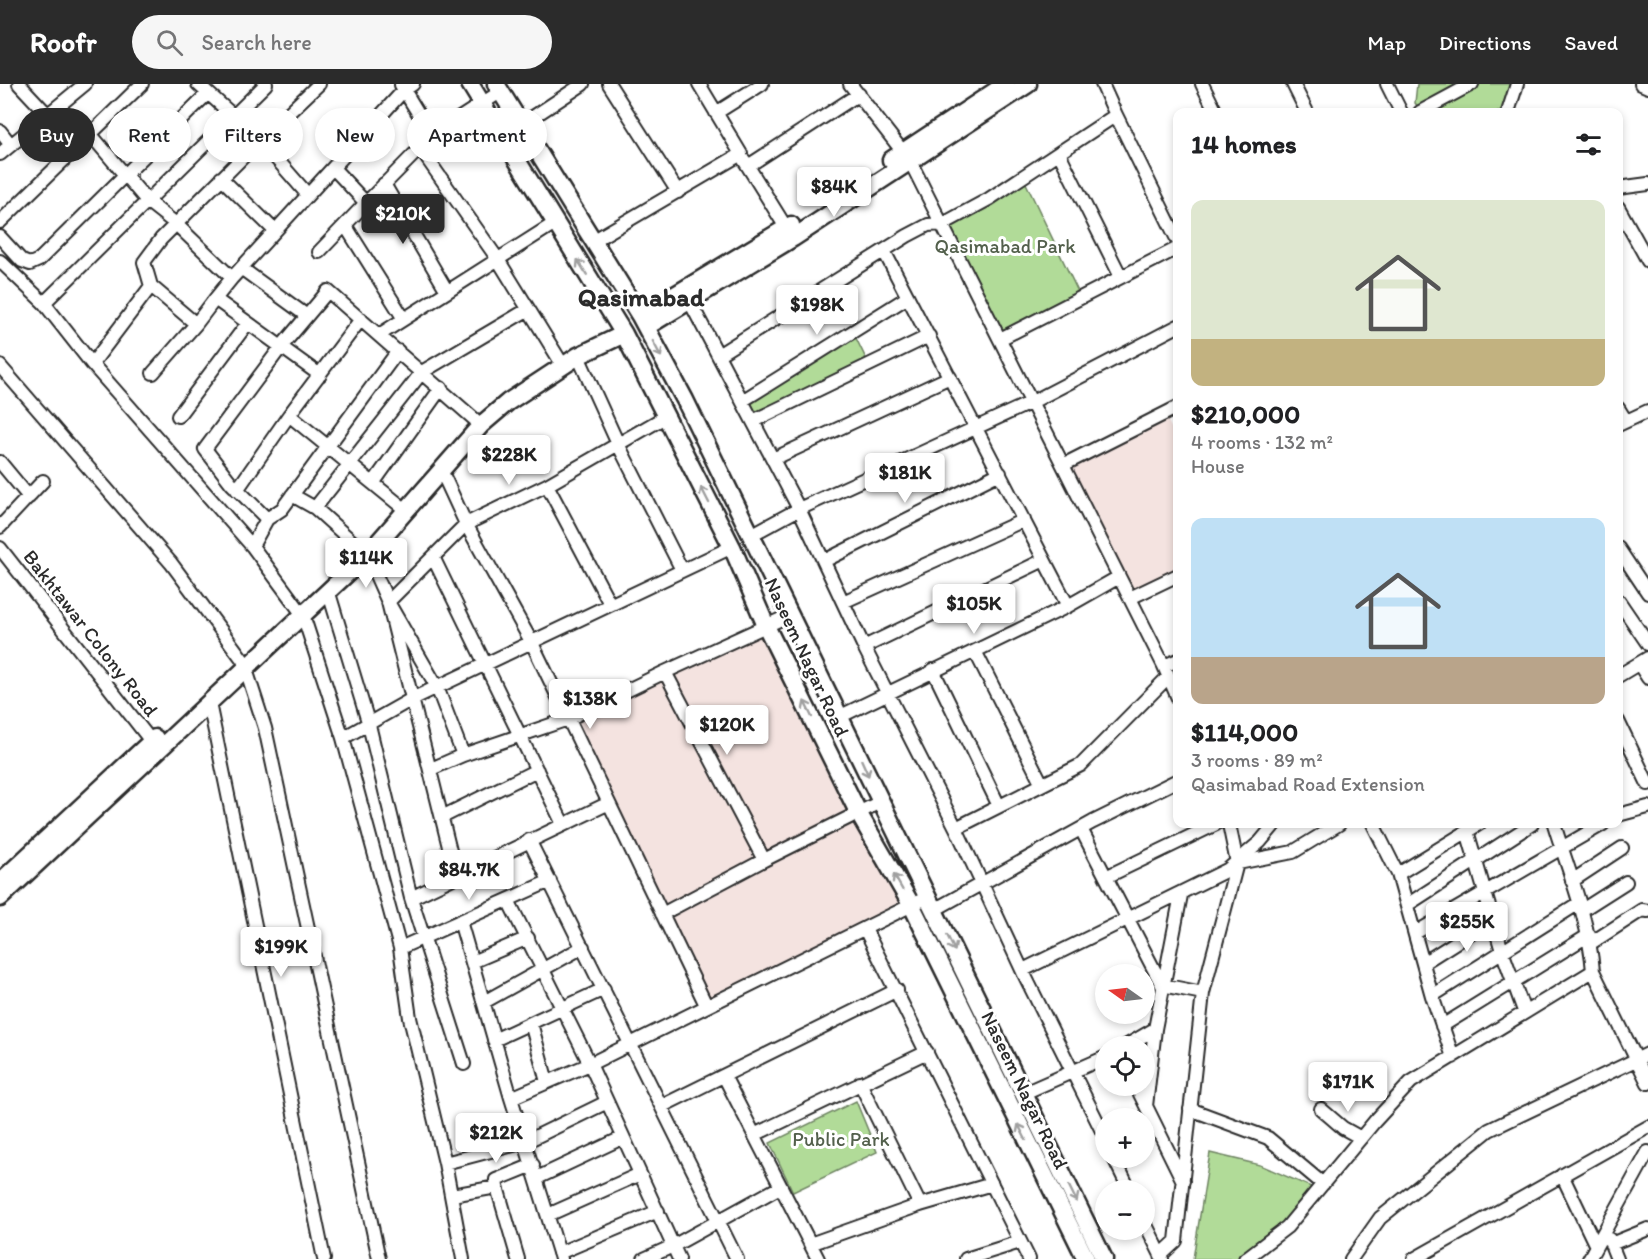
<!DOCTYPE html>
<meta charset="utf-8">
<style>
:root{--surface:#fff;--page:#f6f6f6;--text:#202124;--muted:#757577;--accent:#2b2b2b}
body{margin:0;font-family:Itim,sans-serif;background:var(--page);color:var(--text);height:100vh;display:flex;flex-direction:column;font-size:22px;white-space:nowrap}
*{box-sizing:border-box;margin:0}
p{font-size:20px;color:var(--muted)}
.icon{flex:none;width:33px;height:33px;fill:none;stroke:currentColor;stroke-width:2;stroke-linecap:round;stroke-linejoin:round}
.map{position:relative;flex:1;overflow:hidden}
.drawer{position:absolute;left:1173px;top:24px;width:450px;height:720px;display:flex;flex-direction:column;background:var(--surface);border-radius:12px;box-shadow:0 3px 9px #0003}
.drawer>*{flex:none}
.hud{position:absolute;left:18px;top:24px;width:570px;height:54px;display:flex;gap:12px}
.needle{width:39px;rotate:284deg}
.fabs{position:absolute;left:1095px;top:880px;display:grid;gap:12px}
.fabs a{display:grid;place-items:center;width:60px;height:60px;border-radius:50%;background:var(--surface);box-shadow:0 3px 9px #0003;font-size:30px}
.price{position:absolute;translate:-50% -51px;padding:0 14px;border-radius:6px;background:#fff;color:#222;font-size:20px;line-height:39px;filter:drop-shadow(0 2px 3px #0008)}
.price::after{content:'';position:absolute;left:50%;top:36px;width:18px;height:14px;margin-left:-9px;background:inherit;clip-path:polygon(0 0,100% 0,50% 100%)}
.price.selected{background:var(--accent);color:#fff}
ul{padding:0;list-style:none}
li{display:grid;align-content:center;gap:12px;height:318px;padding:0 18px}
li span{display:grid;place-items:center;height:186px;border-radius:12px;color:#555}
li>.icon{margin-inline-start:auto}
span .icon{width:108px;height:108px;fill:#fffc;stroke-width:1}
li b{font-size:26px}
h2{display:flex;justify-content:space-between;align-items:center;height:72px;padding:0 18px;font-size:26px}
.chip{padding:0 21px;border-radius:27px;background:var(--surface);box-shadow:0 3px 9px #0003;font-size:21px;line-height:54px}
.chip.selected{background:var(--accent);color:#fff}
header{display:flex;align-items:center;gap:36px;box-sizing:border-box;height:84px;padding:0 30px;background:var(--accent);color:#fff}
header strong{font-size:28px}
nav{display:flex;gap:33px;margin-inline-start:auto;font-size:21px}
.search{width:420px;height:54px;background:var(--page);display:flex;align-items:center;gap:15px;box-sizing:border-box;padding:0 21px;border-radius:33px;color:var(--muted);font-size:22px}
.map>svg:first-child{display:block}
</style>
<header>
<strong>Roofr</strong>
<div class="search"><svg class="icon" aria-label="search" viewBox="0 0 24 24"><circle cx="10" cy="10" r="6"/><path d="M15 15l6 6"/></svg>Search here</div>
<nav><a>Map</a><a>Directions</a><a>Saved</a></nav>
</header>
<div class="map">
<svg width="1648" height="1175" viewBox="0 0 1648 1175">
<rect width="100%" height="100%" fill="#fff"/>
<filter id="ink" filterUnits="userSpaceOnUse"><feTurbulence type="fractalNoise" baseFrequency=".0167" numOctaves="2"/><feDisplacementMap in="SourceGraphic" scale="12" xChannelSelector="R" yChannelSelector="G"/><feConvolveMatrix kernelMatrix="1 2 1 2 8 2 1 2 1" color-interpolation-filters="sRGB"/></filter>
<g filter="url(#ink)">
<path fill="#f4e3e0" d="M 1165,330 L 1177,357 L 1177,491 L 1130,514 L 1063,381 Z
M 767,544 L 912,822 L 706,921 L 568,635 Z"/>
<path fill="#b1db98" stroke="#6e8362" stroke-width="1.5" d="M 1417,0 L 1517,0 L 1508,28 L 1420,28 L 1421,27 L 1415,19 Z
M 1023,93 L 1081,214 L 1000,255 L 943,140 Z
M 853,248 L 869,281 L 753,337 L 742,317 Z
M 856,1017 L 877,1068 L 793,1108 L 770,1059 Z
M 1210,1069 L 1260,1081 L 1318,1106 L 1245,1175 L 1193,1175 Z"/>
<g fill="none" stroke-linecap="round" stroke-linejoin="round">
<g stroke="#2b2b2b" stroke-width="16">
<path id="minor" d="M 19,0 L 49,32
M 198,0 L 260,56 L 319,0
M 609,0 L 678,108
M 850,0 L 910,77 L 1164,582 L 1178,614
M 1202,0 L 1216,28
M 1293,0 L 1307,28
M 1387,0 L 1401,28
M 1641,0 L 1648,3
M 401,1 L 432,52
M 1420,28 L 1472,0
M 1508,28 L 1517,0
M 716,29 L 762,0
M 1116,31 L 1178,157
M 521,41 L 583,0
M 0,47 L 11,61
M 92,52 L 148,118 L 176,140 L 232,194 L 404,6 L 413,0
M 419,63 L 497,174 L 564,283
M 1059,69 L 1121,193
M 0,70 L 85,0
M 744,76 L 790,150
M 748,82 L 859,10
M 334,85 L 366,119 L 432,52 L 500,8
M 221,94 L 275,147
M 384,100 L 447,207
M 1618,104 L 1648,100
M 308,111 L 260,56 L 161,155 L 144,178 L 151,202 L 196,240 L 215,215 L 320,291
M 1618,123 L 1648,177
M 0,138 L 142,0
M 345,141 L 404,235
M 0,153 L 22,177 L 30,180 L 39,176 L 208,9
M 593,157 L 741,70 L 699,0
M 884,167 L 1068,522
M 319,168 L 366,119
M 0,177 L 44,219 L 92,280 L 252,462 L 303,531 L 343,654 L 400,864 L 410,934 L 445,1079 L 463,1175
M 241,184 L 307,232
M 215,215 L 232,194
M 690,218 L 799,425 L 864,563 L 956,744 L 1081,681 L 1168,593
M 44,219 L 266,0
M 361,235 L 289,331 L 407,427
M 379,251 L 555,139
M 1000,255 L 1178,164
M 718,271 L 907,152 L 928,141 L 943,140 L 989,115 L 1116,31 L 1102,0
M 578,272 L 618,360 L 682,486
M 92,280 L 151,202
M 0,282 L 171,479 L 243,576 L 265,644 L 379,1175
M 153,289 L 196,240
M 742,317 L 908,213
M 1618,324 L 1626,337
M 178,332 L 247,240
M 753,337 L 929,252
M 1618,341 L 1648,327
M 773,375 L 950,293
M 0,378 L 29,413
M 1063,381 L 1178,323
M 441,386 L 466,440 L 532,559 L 706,921
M 374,398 L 441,304
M 547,401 L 610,520
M 237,406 L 289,331
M 292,411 L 315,424 L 367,471 L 388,518 L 456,791
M 315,424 L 422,288 L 527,226
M 267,435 L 282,425 L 398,267
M 0,443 L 43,397
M 751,451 L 799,425 L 1032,318 L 1178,242
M 252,462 L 267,435 L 232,400 L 205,365 L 281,263 L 328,207 L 481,341
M 0,464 L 151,657
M 1618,464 L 1648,509
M 433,473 L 563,740
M 824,477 L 1000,389
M 328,506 L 369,641 L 411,814 L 609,719
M 1130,514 L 1178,491
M 1618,516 L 1648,560
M 843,518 L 1024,436
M 790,531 L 665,588 L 764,776 L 880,718
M 864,563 L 1044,476
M 975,567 L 1042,700
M 1639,580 L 1648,594
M 1164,582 L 1178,576
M 933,586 L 999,722
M 1618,592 L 1648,574
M 209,619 L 324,1175
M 841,632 L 1068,522 L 1119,493
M 1618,637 L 1648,700
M 343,654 L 412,615 L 732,463
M 463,671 L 437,603 L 388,518 L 466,440 L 547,401 L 665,333
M 431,685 L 463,671 L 568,635 L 665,588
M 1618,731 L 1648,723
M 442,733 L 537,686
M 1373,740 L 1398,790 L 1432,912 L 1453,973
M 956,744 L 1023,888 L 1106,1055
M 1081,745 L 1162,901 L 1203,909
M 1467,747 L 1502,867 L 1524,927
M 529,756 L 737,1175
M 1238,779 L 1293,768 L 1339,740
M 1398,790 L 1479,740
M 1106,793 L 1216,740
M 1572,797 L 1622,764
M 411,814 L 464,980
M 508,816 L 590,980 L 679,1175
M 1407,821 L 1532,740
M 934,826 L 1093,738 L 1178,696
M 1582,826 L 1626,798
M 662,830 L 764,776
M 460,837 L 511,1014 L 590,980 L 928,813
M 865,845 L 1029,1175
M 1415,849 L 1603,740
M 1591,859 L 1642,826 L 1648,827
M 400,864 L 550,797
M 472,878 L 528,854
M 1423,879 L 1494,834
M 1023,886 L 1227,786 L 1260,758 L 1275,740
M 1593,887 L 1648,999
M 1432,912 L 1579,819
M 484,918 L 583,863
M 531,939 L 547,998
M 1442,942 L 1589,851
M 1155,945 L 1146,1022 L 1183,1097
M 494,956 L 604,905
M 1124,963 L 1155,945 L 1181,811
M 724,992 L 818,1175
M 860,999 L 920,1121
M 1136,1002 L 1146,1022
M 1024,1009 L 1106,973
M 511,1014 L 561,1175
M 662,1022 L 897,906
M 1190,1025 L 1268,1054 L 1323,1100
M 1321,1025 L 1343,1044 L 1361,1054
M 754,1051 L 927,968
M 1114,1074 L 1130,1107
M 445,1079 L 525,1058 L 605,1019
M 1562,1091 L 1596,1162
M 537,1094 L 622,1054
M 497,1103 L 496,1096 L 533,1081
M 452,1111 L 497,1103 L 518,1175
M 548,1131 L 640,1090
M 1144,1137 L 1161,1171
M 1609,1155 L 1617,1175
M 810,1160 L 920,1121 L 992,1100
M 1611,1160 L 1648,1145
M 559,1169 L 658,1127
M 644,1175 L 673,1162 L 780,1103
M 966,1175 L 1020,1158
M 1162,1175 L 1161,1171 L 1176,1157 L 1203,909 L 1237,779 L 1229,740
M 1245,1175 L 1287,1143 L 1375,1037 L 1411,998 L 1593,887 C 1589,836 1569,789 1554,740
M 1351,1175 L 1380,1134 L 1489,1046 L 1648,970
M 1414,1175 L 1648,1043
M 1589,1175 L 1648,1068"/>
</g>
<g stroke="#2b2b2b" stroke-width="21">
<path id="major" d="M 470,0 L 624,250 L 732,463 L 767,544 L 859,730 L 912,822 L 1086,1175
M 496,0 L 640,232 L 685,316 L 1104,1175
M 891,76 L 1006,0
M 640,232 L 791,141
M 646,243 L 793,154 L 1028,0
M 0,798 L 155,654
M 0,814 L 367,471 L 481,341 L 508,318 L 578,272 L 624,250"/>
</g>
<use href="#minor" stroke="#fff" stroke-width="12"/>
<use href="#major" stroke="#fff" stroke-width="16"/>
</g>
<defs><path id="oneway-shaft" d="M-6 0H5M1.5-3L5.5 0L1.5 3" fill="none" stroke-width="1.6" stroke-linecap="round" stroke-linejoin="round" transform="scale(1.5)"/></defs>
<g stroke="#a0a0a0">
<use href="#oneway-shaft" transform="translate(582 183) rotate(-122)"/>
<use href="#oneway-shaft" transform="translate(657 265) rotate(62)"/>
<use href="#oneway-shaft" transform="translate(705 411) rotate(-117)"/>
<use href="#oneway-shaft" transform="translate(808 625) rotate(-116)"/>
<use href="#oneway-shaft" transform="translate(865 684) rotate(66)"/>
<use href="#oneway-shaft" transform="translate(898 798) rotate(-120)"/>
<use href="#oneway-shaft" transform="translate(951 859) rotate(64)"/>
<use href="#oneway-shaft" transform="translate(1022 1048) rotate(-117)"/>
<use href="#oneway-shaft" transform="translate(1073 1110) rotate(64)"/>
</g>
</g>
<g text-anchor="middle" stroke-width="6" stroke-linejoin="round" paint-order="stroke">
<g font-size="20" fill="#53604c" stroke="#fff">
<text x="1005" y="169">Qasimabad Park</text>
<text x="841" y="1062">Public Park</text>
</g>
<g font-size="20" fill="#2b2b2b" stroke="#fff">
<text transform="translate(91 549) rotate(52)" y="7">Bakhtawar Colony Road</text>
<text transform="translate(807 573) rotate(65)" y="7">Naseem Nagar Road</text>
<text transform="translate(1025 1006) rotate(64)" y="7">Naseem Nagar Road</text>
</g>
<g font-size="26" font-weight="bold" fill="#2b2b2b" stroke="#fff">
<text x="641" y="222">Qasimabad</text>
</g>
</g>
</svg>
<div class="fabs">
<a><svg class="needle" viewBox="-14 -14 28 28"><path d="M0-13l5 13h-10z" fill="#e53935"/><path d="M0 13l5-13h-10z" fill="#757577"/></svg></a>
<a><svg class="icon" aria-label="locate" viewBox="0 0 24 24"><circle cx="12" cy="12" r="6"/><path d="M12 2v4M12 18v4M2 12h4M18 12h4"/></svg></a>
<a>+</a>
<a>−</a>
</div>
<b class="price" style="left:834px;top:134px">$84K</b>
<b class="price selected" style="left:403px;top:161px">$210K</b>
<b class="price" style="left:817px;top:252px">$198K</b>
<b class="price" style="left:509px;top:402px">$228K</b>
<b class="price" style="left:905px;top:420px">$181K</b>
<b class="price" style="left:366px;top:505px">$114K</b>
<b class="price" style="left:974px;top:551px">$105K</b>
<b class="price" style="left:590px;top:646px">$138K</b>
<b class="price" style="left:727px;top:672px">$120K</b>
<b class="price" style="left:469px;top:817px">$84.7K</b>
<b class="price" style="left:1467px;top:869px">$255K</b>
<b class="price" style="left:281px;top:894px">$199K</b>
<b class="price" style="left:1348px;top:1029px">$171K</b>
<b class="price" style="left:496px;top:1080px">$212K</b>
<div class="hud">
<a class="chip selected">Buy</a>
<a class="chip">Rent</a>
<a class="chip">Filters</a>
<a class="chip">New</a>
<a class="chip">Apartment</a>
</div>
<section class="drawer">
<h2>14 homes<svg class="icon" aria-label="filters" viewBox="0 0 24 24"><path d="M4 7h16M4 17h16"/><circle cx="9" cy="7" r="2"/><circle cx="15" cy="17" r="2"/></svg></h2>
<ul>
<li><span style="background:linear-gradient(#dfe7d0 75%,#c2b280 0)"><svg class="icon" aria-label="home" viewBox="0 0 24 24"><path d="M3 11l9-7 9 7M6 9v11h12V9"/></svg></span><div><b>$210,000</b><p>4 rooms · 132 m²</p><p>House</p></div></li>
<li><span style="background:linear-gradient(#bfe0f5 75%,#b9a48a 0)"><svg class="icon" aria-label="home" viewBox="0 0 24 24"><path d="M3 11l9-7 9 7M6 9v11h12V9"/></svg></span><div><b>$114,000</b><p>3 rooms · 89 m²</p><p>Qasimabad Road Extension</p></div></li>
</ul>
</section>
</div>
